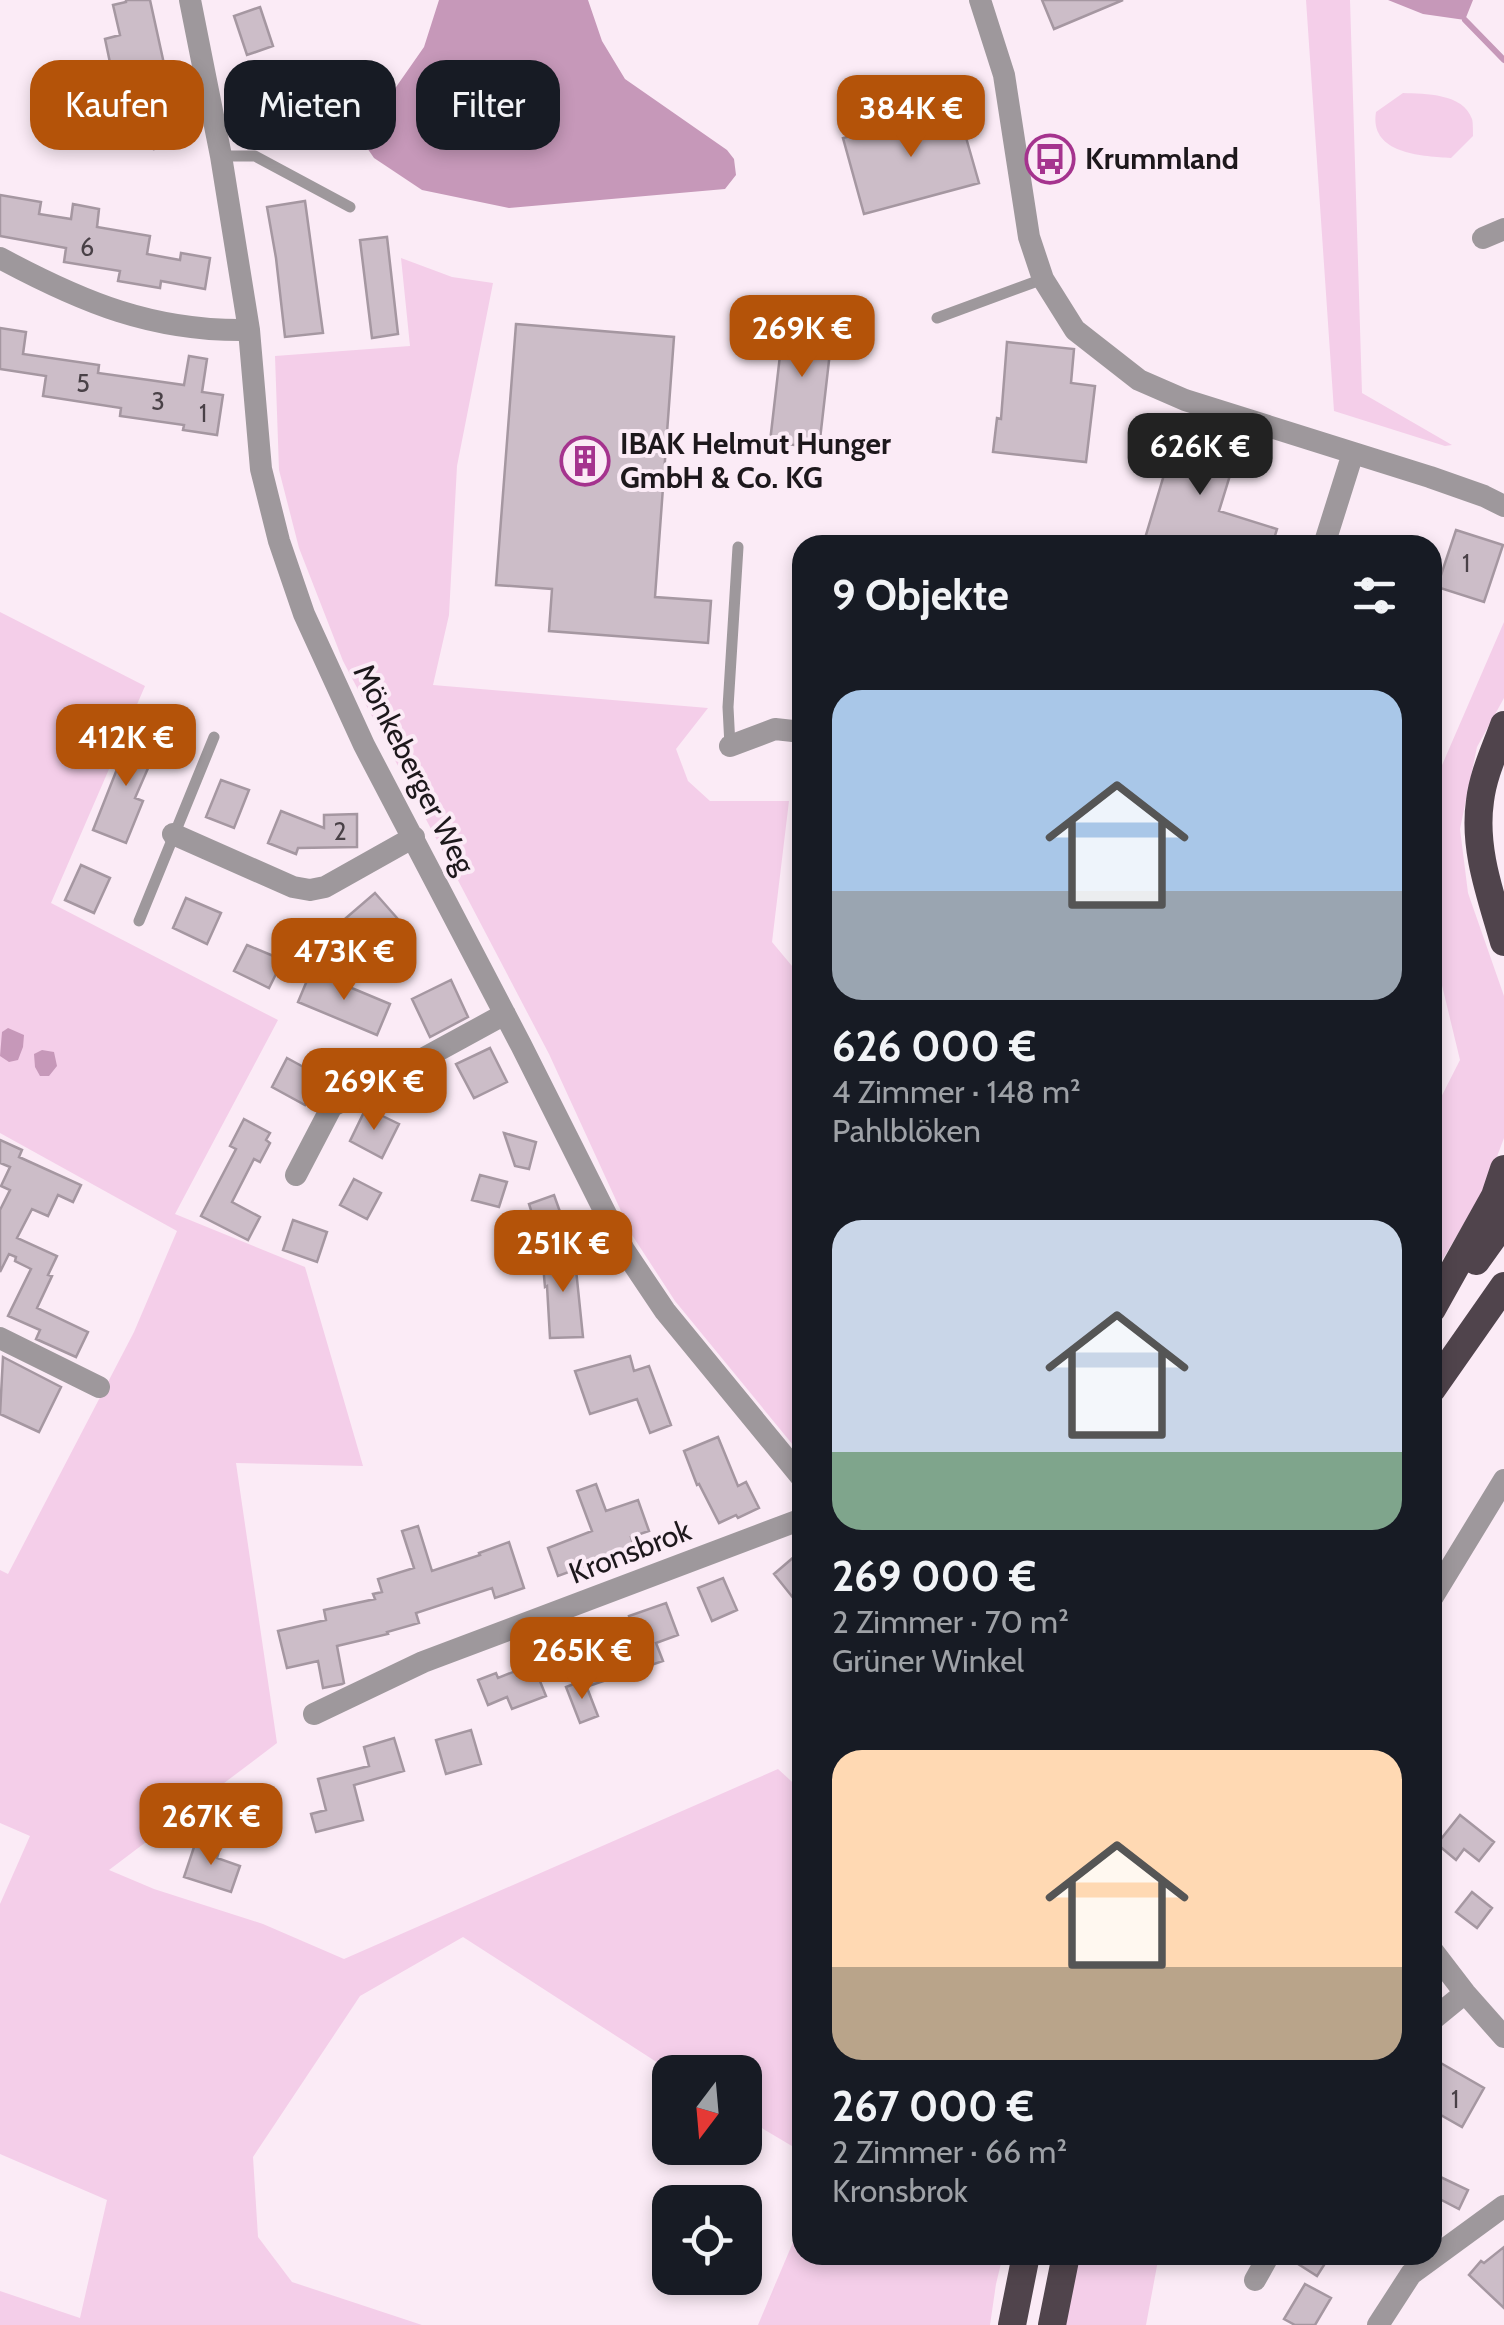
<!DOCTYPE html>
<html lang="de">
<meta charset="utf-8">
<style>
:root{--surface:#171b24;--page:#20242c;--text:#f1f3f6;--muted:#9ea1a6;--accent:#b45309}
body{margin:0;font-family:Cabin,sans-serif;background:var(--page);color:var(--text);height:100vh;display:flex;flex-direction:column;font-size:38px;white-space:nowrap}
*{box-sizing:border-box;margin:0}
p{font-size:32px;color:var(--muted)}
.icon{flex:none;width:55px;height:55px;fill:none;stroke:currentColor;stroke-width:2;stroke-linecap:round;stroke-linejoin:round}
.map{position:relative;flex:1;overflow:hidden}
.side{position:absolute;left:792px;top:535px;width:650px;height:1730px;display:flex;flex-direction:column;background:var(--surface);border-radius:30px;box-shadow:0 5px 15px #0003}
.side>*{flex:none}
.banner{position:absolute;left:30px;top:60px;width:612px;height:90px;display:flex;gap:20px}
.needle{width:65px;rotate:196deg}
.buttons{position:absolute;left:652px;top:2055px;display:grid;gap:20px}
.buttons a{display:grid;place-items:center;width:110px;height:110px;border-radius:20px;background:var(--surface);box-shadow:0 5px 15px #0003;font-size:50px}
.price{position:absolute;translate:-50% -85px;padding:0 22px;border-radius:20px;background:var(--accent);color:#fff;font-size:32px;line-height:65px;filter:drop-shadow(0 2px 5px #0008)}
.price::after{content:'';position:absolute;left:50%;top:60px;width:30px;height:22px;margin-left:-15px;background:inherit;clip-path:polygon(0 0,100% 0,50% 100%)}
.price.current{background:#222;color:#fff}
ul{padding:0;list-style:none}
li{display:grid;align-content:center;gap:20px;height:530px;padding:0 40px}
li span{display:grid;place-items:center;height:310px;border-radius:30px;color:#555}
li>.icon{margin-inline-start:auto}
span .icon{width:180px;height:180px;fill:#fffc;stroke-width:1}
li b{font-size:42px}
h2{display:flex;justify-content:space-between;align-items:center;height:120px;padding:0 40px;font-size:42px}
.pill{padding:0 35px;border-radius:30px;background:var(--surface);box-shadow:0 5px 15px #0003;font-size:35px;line-height:90px}
.pill.current{background:var(--accent);color:#fff}
.map>svg:first-child{display:block}
</style>
<div class="map">
<svg width="1504" height="2325" viewBox="0 0 1504 2325">
<rect width="100%" height="100%" fill="#fbebf6"/>
<path fill="#f4cee9" d="M 1306,0 L 1350,0 L 1362,393 L 1452,445 L 1445,446 L 1334,411 Z
M 1403,93 C 1425,94 1463,93 1472,119 C 1473,121 1473,133 1473,136 L 1451,158 C 1422,156 1369,154 1376,112 Z
M 401,258 L 452,277 L 493,283 L 457,466 L 449,615 L 433,685 L 708,708 L 676,749 L 688,781 L 710,801 L 789,801 L 772,942 L 802,978 L 802,1456 L 675,1301 L 632,1235 L 549,1054 L 343,661 L 299,548 L 279,470 L 275,356 L 410,346 Z
M 0,612 L 145,686 L 51,903 L 278,1020 L 175,1214 L 305,1267 L 363,1466 L 236,1463 L 277,1743 L 109,1870 L 154,1889 L 263,1924 L 344,1959 L 778,1769 L 802,1791 L 802,2152 L 745,2118 L 745,2072 L 672,2072 L 463,1937 L 360,1996 L 253,2157 L 258,2237 L 292,2282 L 422,2325 L 0,2325 L 0,2291 L 80,2318 L 107,2200 L 0,2154 L 0,1904 L 30,1836 L 0,1823 L 0,1570 L 8,1574 L 134,1332 L 177,1231 L 0,1133 Z
M 1504,622 L 1504,698 L 1477,747 L 1460,829 L 1468,893 L 1504,996 L 1504,1138 L 1484,1191 L 1433,1275 L 1433,1113 L 1460,1060 L 1433,948 L 1433,786 Z
M 802,2221 L 802,2255 L 1003,2255 L 996,2284 L 990,2325 L 758,2325 Z
M 1078,2255 L 1159,2255 L 1146,2325 L 1065,2325 Z"/>
<path fill="#c698b9" d="M 439,0 L 588,0 L 602,41 L 625,79 L 727,150 L 734,159 L 736,175 L 725,189 L 509,208 L 422,190 L 374,158 L 363,142 L 373,120 L 424,47 Z
M 1388,0 L 1473,0 L 1465,20 L 1423,14 Z
M 8,1028 L 24,1035 L 23,1047 L 18,1060 L 9,1062 L 0,1056 L 2,1032 Z
M 42,1050 L 54,1052 L 57,1066 L 49,1076 L 40,1076 L 35,1067 L 34,1054 Z"/>
<g fill="none" stroke-linecap="round" stroke-linejoin="round">
<path stroke="#c698b9" stroke-width="6" d="M 1465,20 L 1504,60"/>
</g>
<path fill="#ccbdc8" stroke="#a597a1" stroke-width="2.5" d="M 126,0 L 150,0 L 166,73 L 169,72 L 174,97 L 171,98 L 180,144 L 154,149 L 146,103 L 129,106 L 121,70 L 112,72 L 105,39 L 120,35 L 113,5 L 126,2 Z
M 1042,0 L 1123,0 L 1054,29 Z
M 260,7 L 273,46 L 247,55 L 234,16 Z
M 957,106 L 979,183 L 864,214 L 843,138 Z
M 0,195 L 41,202 L 39,214 L 71,219 L 73,204 L 99,209 L 97,227 L 150,236 L 147,254 L 180,260 L 181,253 L 210,258 L 205,289 L 161,281 L 160,288 L 118,281 L 120,271 L 64,262 L 66,248 L 0,236 Z
M 305,201 L 323,333 L 285,337 L 276,258 L 267,207 Z
M 387,237 L 398,334 L 372,338 L 360,240 Z
M 785,312 L 834,317 L 819,448 L 770,442 Z
M 516,324 L 674,337 L 655,597 L 711,601 L 708,643 L 549,631 L 552,589 L 496,585 Z
M 0,328 L 26,332 L 23,354 L 99,365 L 98,373 L 149,380 L 184,385 L 189,356 L 207,359 L 202,392 L 223,395 L 217,435 L 183,430 L 184,425 L 120,416 L 121,408 L 43,396 L 46,376 L 0,369 Z
M 1007,342 L 1074,349 L 1071,383 L 1095,386 L 1086,462 L 993,452 L 997,418 L 1001,419 Z
M 1178,428 L 1239,446 L 1219,511 L 1277,529 L 1272,545 L 1143,545 Z
M 1456,530 L 1503,545 L 1484,602 L 1437,587 Z
M 132,731 L 159,743 L 135,798 L 143,801 L 126,843 L 93,830 Z
M 221,780 L 249,790 L 234,828 L 206,817 Z
M 281,811 L 324,828 L 324,815 L 357,814 L 357,847 L 298,848 L 296,854 L 268,843 Z
M 81,865 L 110,878 L 94,913 L 65,900 Z
M 375,893 L 412,935 L 385,958 L 359,927 L 332,930 Z
M 186,898 L 221,913 L 207,944 L 173,928 Z
M 247,945 L 283,960 L 269,988 L 234,971 Z
M 311,971 L 390,1004 L 377,1035 L 298,1002 Z
M 451,980 L 468,1017 L 430,1037 L 412,999 Z
M 490,1048 L 507,1082 L 474,1098 L 456,1064 Z
M 287,1058 L 320,1076 L 305,1105 L 272,1087 Z
M 366,1108 L 399,1124 L 382,1158 L 350,1141 Z
M 244,1119 L 270,1133 L 266,1140 L 270,1143 L 260,1162 L 254,1159 L 232,1202 L 260,1217 L 248,1240 L 201,1216 L 236,1149 L 230,1146 Z
M 504,1133 L 536,1142 L 529,1169 L 515,1166 Z
M 0,1140 L 22,1150 L 19,1157 L 81,1185 L 73,1202 L 58,1195 L 48,1216 L 32,1209 L 17,1238 L 57,1256 L 48,1275 L 52,1276 L 37,1308 L 88,1332 L 76,1357 L 36,1339 L 40,1330 L 8,1316 L 31,1269 L 15,1261 L 16,1257 L 9,1254 L 0,1272 L 0,1210 L 10,1190 L 1,1186 L 10,1167 L 0,1163 Z
M 480,1175 L 507,1182 L 499,1207 L 472,1200 Z
M 354,1179 L 381,1193 L 367,1219 L 340,1205 Z
M 554,1195 L 564,1223 L 538,1232 L 529,1204 Z
M 293,1220 L 327,1232 L 317,1262 L 283,1250 Z
M 574,1250 L 583,1337 L 550,1338 L 547,1286 L 545,1287 L 542,1254 Z
M 630,1356 L 634,1371 L 649,1366 L 671,1425 L 650,1433 L 637,1399 L 590,1414 L 575,1371 Z
M 3,1357 L 61,1387 L 39,1432 L 0,1414 Z
M 718,1437 L 738,1486 L 746,1482 L 759,1508 L 738,1518 L 736,1515 L 719,1523 L 699,1484 L 697,1485 L 684,1451 Z
M 596,1484 L 606,1511 L 638,1500 L 649,1531 L 631,1537 L 635,1548 L 558,1576 L 548,1548 L 592,1531 L 577,1491 Z
M 418,1526 L 432,1571 L 480,1555 L 479,1553 L 509,1542 L 524,1588 L 495,1598 L 492,1588 L 416,1613 L 419,1623 L 387,1632 L 388,1634 L 337,1646 L 344,1683 L 342,1684 L 323,1688 L 318,1661 L 287,1668 L 278,1631 L 326,1620 L 324,1610 L 375,1599 L 373,1594 L 382,1592 L 378,1579 L 414,1568 L 402,1531 Z
M 802,1550 L 802,1609 L 774,1574 Z
M 723,1578 L 737,1610 L 712,1621 L 698,1588 Z
M 666,1603 L 678,1635 L 656,1643 L 663,1661 L 589,1686 L 577,1655 L 635,1632 L 629,1616 Z
M 533,1664 L 546,1696 L 512,1709 L 507,1697 L 488,1705 L 478,1680 L 496,1673 L 498,1678 Z
M 584,1680 L 598,1716 L 580,1723 L 566,1687 Z
M 471,1730 L 481,1764 L 446,1774 L 436,1740 Z
M 394,1738 L 404,1771 L 354,1785 L 363,1820 L 316,1832 L 311,1814 L 326,1810 L 318,1779 L 369,1766 L 364,1747 Z
M 1460,1815 L 1494,1842 L 1479,1861 L 1464,1849 L 1456,1860 L 1437,1844 Z
M 196,1841 L 220,1848 L 217,1858 L 240,1866 L 231,1892 L 184,1877 Z
M 1472,1892 L 1492,1908 L 1477,1928 L 1456,1912 Z
M 1432,2058 L 1484,2088 L 1462,2127 L 1432,2110 Z
M 1432,2173 L 1468,2190 L 1459,2209 L 1432,2195 Z
M 1504,2247 L 1504,2308 L 1469,2275 L 1481,2261 L 1484,2263 Z
M 1284,2255 L 1315,2255 L 1326,2262 L 1317,2276 Z
M 1305,2284 L 1331,2298 L 1315,2325 L 1295,2325 L 1284,2319 Z"/>
<g fill="none" stroke-linecap="round" stroke-linejoin="round">
<path stroke="#9e989c" stroke-width="11" d="M 221,156 L 255,156 L 350,207
M 937,318 L 1043,279
M 730,746 L 728,707 L 738,547
M 139,921 L 214,737"/>
<path stroke="#9e989c" stroke-width="22" d="M 190,0 L 221,156 L 249,330 L 261,469 L 279,541 L 304,614 L 364,745 L 521,1045 L 624,1250 L 665,1311 L 802,1478
M 980,0 L 1004,75 L 1029,237 L 1043,279 L 1075,330 L 1139,380 L 1185,400 L 1430,477 L 1484,496 L 1504,506
M 1483,238 L 1504,229
M 0,258 C 82,302 153,332 249,330
M 1324,545 L 1353,453
M 730,746 L 775,729 L 802,732
M 173,834 L 293,887 L 310,890 L 325,887 L 414,837
M 296,1175 L 332,1106 L 373,1086 L 505,1014
M 0,1338 L 99,1387
M 1432,1598 L 1504,1480
M 314,1714 L 423,1662 L 802,1519
M 1432,1950 L 1465,1993 L 1504,2037
M 1432,2020 L 1465,1993
M 1255,2280 L 1269,2255
M 1378,2325 L 1411,2274 L 1504,2206"/>
<path stroke="#50444c" stroke-width="28" d="M 1504,725 C 1495,750 1483,775 1480,801 C 1473,849 1491,896 1504,942
M 1476,1261 L 1504,1222
M 1432,1309 L 1495,1196 L 1504,1169
M 1432,1389 L 1504,1286
M 1012,2325 L 1026,2255
M 1052,2325 L 1066,2255"/>
</g>
<defs>
<g id="bus-ring" transform="scale(2.5)"><circle r="9.5" fill="#fbebf6" stroke="#a5338e" stroke-width="1.5"/><path d="M-5-6H5V4H4V6H2V4H-2V6H-4V4H-5ZM-3.5-4V0h7V-4ZM-3.5 1.2v1.5H-2V1.2ZM2 1.2v1.5H3.5V1.2Z" fill="#a5338e"/></g>
<g id="building-ring" transform="scale(2.5)"><circle r="9.5" fill="#fbebf6" stroke="#a5338e" stroke-width="1.5"/><path d="M-4-6H4V6H1V3H-1V6H-4ZM-2.5-4.3h1.7v1.8h-1.7ZM.8-4.3h1.7v1.8H.8ZM-2.5-1h1.7V.8h-1.7ZM.8-1h1.7V.8H.8Z" fill="#a5338e"/></g>
</defs>
<g fill-rule="evenodd">
<use href="#bus-ring" x="1050" y="159"/>
<use href="#building-ring" x="585" y="461"/>
</g>
<g text-anchor="middle" stroke-width="8" stroke-linejoin="round" paint-order="stroke">
<g font-size="25" fill="#494147">
<text x="87" y="256">6</text>
<text x="83" y="392">5</text>
<text x="158" y="410">3</text>
<text x="203" y="422">1</text>
<text x="1466" y="572">1</text>
<text x="340" y="840">2</text>
<text x="1455" y="2108">1</text>
</g>
<g font-size="30" font-weight="bold" fill="#1d181c" stroke="#fbebf6" text-anchor="start">
<text x="1085" y="169">Krummland</text>
<text x="620" y="454">IBAK Helmut Hunger<tspan x="620" dy="34">GmbH &amp; Co. KG</tspan></text>
</g>
<g font-size="30" fill="#1d181c" stroke="#fbebf6">
<text transform="translate(414 769) rotate(63)" y="10">Mönkeberger Weg</text>
<text transform="translate(630 1552) rotate(-21)" y="10">Kronsbrok</text>
</g>
</g>
</svg>
<div class="buttons">
<a><svg class="needle" viewBox="-14 -14 28 28"><path d="M0-13l5 13h-10z" fill="#e53935"/><path d="M0 13l5-13h-10z" fill="#9ea1a6"/></svg></a>
<a><svg class="icon" aria-label="locate" viewBox="0 0 24 24"><circle cx="12" cy="12" r="6"/><path d="M12 2v4M12 18v4M2 12h4M18 12h4"/></svg></a>
</div>
<b class="price" style="left:911px;top:160px">384K €</b>
<b class="price" style="left:802px;top:380px">269K €</b>
<b class="price current" style="left:1200px;top:498px">626K €</b>
<b class="price" style="left:126px;top:789px">412K €</b>
<b class="price" style="left:344px;top:1003px">473K €</b>
<b class="price" style="left:374px;top:1133px">269K €</b>
<b class="price" style="left:563px;top:1295px">251K €</b>
<b class="price" style="left:582px;top:1702px">265K €</b>
<b class="price" style="left:211px;top:1868px">267K €</b>
<div class="banner">
<a class="pill current">Kaufen</a>
<a class="pill">Mieten</a>
<a class="pill">Filter</a>
</div>
<section class="side">
<h2>9 Objekte<svg class="icon" aria-label="filters" viewBox="0 0 24 24"><path d="M4 7h16M4 17h16"/><circle cx="9" cy="7" r="2"/><circle cx="15" cy="17" r="2"/></svg></h2>
<ul>
<li><span style="background:linear-gradient(#a9c7e8 65%,#9aa5b1 0)"><svg class="icon" aria-label="home" viewBox="0 0 24 24"><path d="M3 11l9-7 9 7M6 9v11h12V9"/></svg></span><div><b>626 000 €</b><p>4 Zimmer · 148 m²</p><p>Pahlblöken</p></div></li>
<li><span style="background:linear-gradient(#c9d6e8 75%,#7fa58c 0)"><svg class="icon" aria-label="home" viewBox="0 0 24 24"><path d="M3 11l9-7 9 7M6 9v11h12V9"/></svg></span><div><b>269 000 €</b><p>2 Zimmer · 70 m²</p><p>Grüner Winkel</p></div></li>
<li><span style="background:linear-gradient(#ffd9b3 70%,#b9a48a 0)"><svg class="icon" aria-label="home" viewBox="0 0 24 24"><path d="M3 11l9-7 9 7M6 9v11h12V9"/></svg></span><div><b>267 000 €</b><p>2 Zimmer · 66 m²</p><p>Kronsbrok</p></div></li>
</ul>
</section>
</div>
